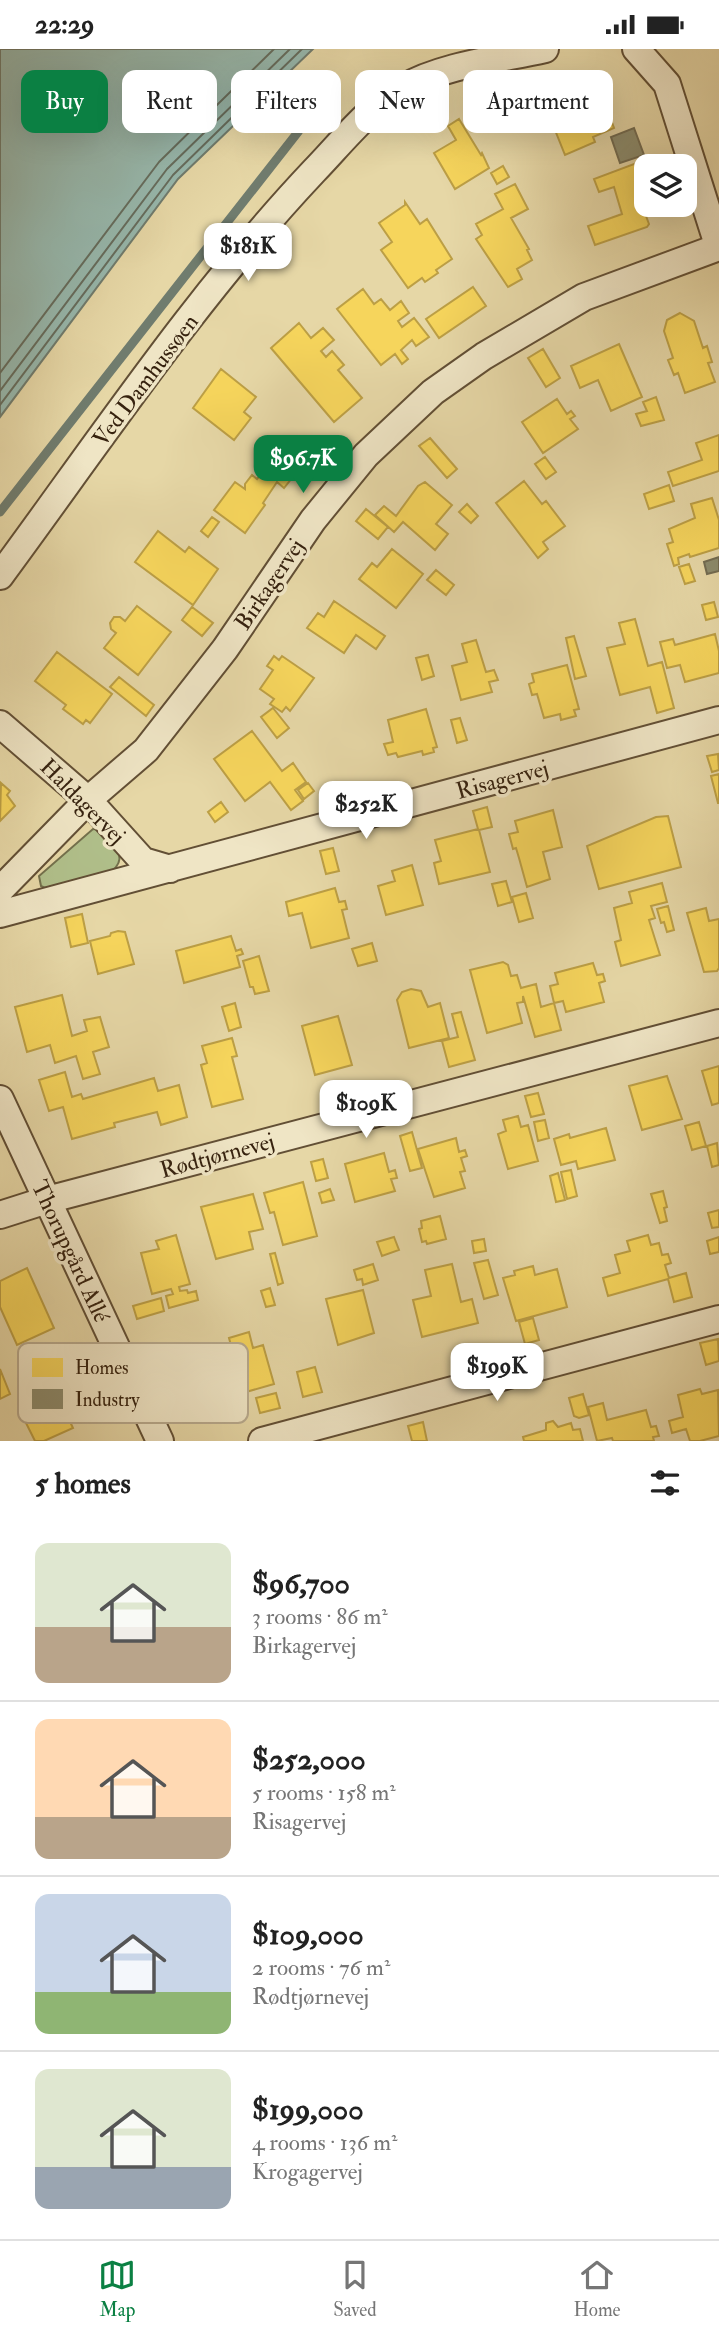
<!DOCTYPE html>
<meta charset="utf-8">
<style>
:root{--surface:#fff;--page:#f2f2f2;--text:#222;--muted:#767676;--line:#e0e0e0;--accent:#0b8043}
body{margin:0;font-family:"IM FELL Double Pica",serif;background:var(--page);color:var(--text);height:100vh;display:flex;flex-direction:column;font-size:26px;white-space:nowrap}
*{box-sizing:border-box;margin:0}
p{font-size:23px;color:var(--muted)}
.icon{flex:none;width:38px;height:38px;fill:none;stroke:currentColor;stroke-width:2;stroke-linecap:round;stroke-linejoin:round}
.map{position:relative;height:1392px;overflow:hidden}
.drawer{display:flex;flex-direction:column;background:var(--surface);flex:1}
.drawer>*{flex:none}
.banner{position:absolute;left:21px;top:21px;width:677px;height:63px;display:flex;gap:14px}
.tools{position:absolute;left:634px;top:105px;display:grid;gap:14px}
.tools a{display:grid;place-items:center;width:63px;height:63px;border-radius:14px;background:var(--surface);box-shadow:0 7px 28px #0002;font-size:35px}
.price{position:absolute;translate:-50% -60px;padding:0 16px;border-radius:14px;background:#fff;color:#222;font-size:23px;line-height:46px;filter:drop-shadow(0 2px 4px #0008)}
.price::after{content:'';position:absolute;left:50%;top:42px;width:21px;height:16px;margin-left:-10px;background:inherit;clip-path:polygon(0 0,100% 0,50% 100%)}
.price.selected{background:var(--accent);color:#fff}
ul{padding:0;list-style:none}
li{display:flex;align-items:center;gap:21px;height:175px;padding:0 35px}
li+li{border-top:2px solid var(--line)}
li span{display:grid;place-items:center;flex:none;width:196px;height:140px;border-radius:14px;color:#555}
li>.icon{margin-inline-start:auto}
span .icon{width:84px;height:84px;fill:#fffc;stroke-width:1}
li b{font-size:30px}
h2{display:flex;justify-content:space-between;align-items:center;height:84px;padding:0 35px;font-size:30px}
.pill{padding:0 24px;border-radius:14px;background:var(--surface);box-shadow:0 7px 28px #0002;font-size:24px;line-height:63px}
.pill.selected{background:var(--accent);color:#fff}
.status{display:flex;justify-content:space-between;align-items:center;height:49px;padding:0 35px;background:var(--surface);direction:ltr}
.status svg{height:19px;fill:currentColor}
.dock{display:flex;justify-content:space-around;align-items:center;height:98px;border-top:2px solid var(--line);background:var(--surface);font-size:19px;color:var(--muted)}
.dock a{display:grid;justify-items:center;gap:4px}
.dock .selected{color:var(--accent)}
.map>svg:first-child{display:block}
</style>
<div class="status"><b>22:29</b><svg viewBox="0 0 49 12"><path d="M0 12V9h3v3zM5 12V6h3v6zM10 12V3h3v9zM15 12V0h3v12zM26 1h20v11H26zM47 4h2v5h-2z"/></svg></div>
<div class="map">
<svg width="719" height="1392" viewBox="0 0 719 1392">
<rect width="100%" height="100%" fill="#e6d7a6"/>
<filter id="stains"><feTurbulence type="fractalNoise" baseFrequency=".00286" numOctaves="4"/><feColorMatrix values="0 0 0 0 .2 0 0 0 0 .09 0 0 0 0 .02 0 0 0 .5 -.17"/></filter>
<radialGradient id="worn" r=".72"><stop offset=".6" stop-color="#630" stop-opacity="0"/><stop offset="1" stop-color="#630" stop-opacity=".3"/></radialGradient>
<path fill="#b0bf8a" stroke="#73704c" stroke-width="2" d="M 93,780 L 100,781 L 119,805 C 121,813 117,818 112,822 L 45,839 L 41,837 L 39,827 Z"/>
<path fill="#97b8ad" stroke="#707c6e" stroke-width="2" d="M 0,0 L 313,0 L 178,130 L 0,368 Z"/>
<path fill="#f6d55c" stroke="#bc9f45" stroke-width="2" d="M 602,46 L 614,79 L 593,88 L 595,93 L 565,106 L 553,76 L 571,69 L 567,59 Z
M 459,70 L 481,106 L 482,104 L 489,119 L 455,140 L 434,104 L 456,91 L 448,77 Z
M 642,112 L 646,123 L 646,156 L 658,156 L 658,160 L 654,166 L 646,167 L 649,175 L 647,178 L 595,196 L 588,177 L 622,165 L 614,138 L 599,143 L 594,130 Z
M 503,117 L 509,128 L 497,135 L 491,124 Z
M 515,135 L 528,160 L 511,169 L 529,200 L 527,201 L 532,211 L 517,220 L 522,230 L 508,238 L 476,190 L 482,186 L 476,175 L 503,160 L 495,145 Z
M 405,153 L 420,175 L 427,170 L 452,210 L 436,221 L 438,224 L 425,233 L 422,229 L 408,239 L 381,201 L 392,193 L 379,174 L 405,156 Z
M 473,238 L 486,257 L 439,289 L 426,270 Z
M 363,240 L 374,255 L 381,250 L 390,261 L 401,252 L 409,264 L 398,272 L 402,278 L 414,269 L 429,288 L 416,297 L 412,291 L 401,301 L 408,310 L 402,315 L 395,305 L 381,316 L 337,260 Z
M 680,264 L 694,272 L 703,299 L 707,297 L 712,313 L 708,314 L 715,333 L 685,344 L 678,324 L 674,326 L 668,311 L 673,309 L 664,282 L 667,271 Z
M 299,274 L 311,289 L 323,279 L 334,291 L 321,302 L 326,308 L 332,302 L 344,316 L 338,321 L 362,349 L 334,373 L 271,299 Z
M 619,295 L 642,348 L 611,362 L 598,331 L 580,339 L 571,317 Z
M 543,300 L 560,329 L 546,338 L 528,309 Z
M 221,320 L 256,348 L 244,363 L 251,369 L 234,391 L 193,359 Z
M 656,348 L 664,371 L 641,377 L 636,365 L 647,362 L 643,353 Z
M 557,350 L 567,365 L 571,362 L 575,367 L 570,370 L 578,380 L 543,404 L 522,373 Z
M 719,386 L 719,422 L 673,437 L 668,423 L 702,411 L 696,394 Z
M 430,389 L 457,420 L 447,429 L 419,397 Z
M 545,408 L 556,423 L 546,430 L 535,415 Z
M 271,413 L 292,429 L 284,439 L 277,433 L 263,454 L 265,456 L 245,484 L 214,461 L 235,433 L 245,440 L 245,435 L 252,426 L 257,430 Z
M 524,432 L 542,455 L 546,452 L 565,477 L 543,493 L 548,500 L 538,509 L 496,454 Z
M 425,433 L 452,456 L 436,475 L 448,485 L 435,501 L 403,473 L 394,483 L 375,466 L 384,457 L 396,467 L 418,437 Z
M 669,436 L 674,452 L 649,460 L 644,445 Z
M 712,449 L 719,471 L 719,499 L 690,508 L 689,505 L 678,509 L 679,515 L 674,517 L 667,495 L 673,493 L 669,480 L 695,469 L 691,455 Z
M 467,455 L 478,467 L 471,474 L 459,463 Z
M 366,460 L 388,478 L 378,490 L 356,472 Z
M 212,468 L 219,473 L 208,488 L 201,482 Z
M 158,482 L 185,503 L 189,498 L 218,520 L 193,556 L 135,513 Z
M 392,500 L 423,525 L 396,559 L 359,530 L 372,514 L 377,518 Z
M 689,515 L 695,532 L 685,535 L 679,518 Z
M 436,521 L 454,536 L 446,546 L 427,531 Z
M 334,552 L 385,587 L 376,600 L 356,586 L 344,604 L 307,579 L 318,564 L 324,568 Z
M 714,553 L 718,568 L 706,571 L 702,556 Z
M 137,557 L 171,583 L 138,626 L 104,599 L 116,584 L 111,580 L 110,574 L 114,568 L 120,568 L 125,572 Z
M 192,558 L 213,574 L 202,587 L 182,571 Z
M 635,570 L 648,617 L 662,613 L 674,659 L 657,664 L 650,638 L 620,646 L 607,599 L 625,595 L 619,574 Z
M 715,585 L 719,602 L 719,624 L 685,633 L 680,616 L 667,619 L 660,593 L 673,590 L 675,596 Z
M 574,587 L 586,627 L 575,630 L 566,589 Z
M 476,591 L 486,623 L 494,621 L 498,631 L 489,633 L 492,643 L 461,651 L 452,617 L 467,613 L 462,595 Z
M 57,603 L 112,645 L 90,674 L 86,671 L 83,675 L 63,660 L 66,656 L 35,632 Z
M 428,606 L 434,627 L 422,631 L 416,609 Z
M 274,607 L 279,611 L 282,607 L 314,629 L 290,662 L 286,658 L 282,663 L 270,655 L 274,650 L 260,640 L 273,621 L 267,617 Z
M 567,616 L 579,660 L 574,661 L 576,667 L 561,671 L 560,665 L 544,669 L 537,645 L 532,646 L 529,635 L 534,633 L 532,625 Z
M 119,628 L 154,656 L 146,667 L 110,638 Z
M 273,659 L 289,679 L 277,689 L 261,668 Z
M 426,660 L 437,698 L 433,699 L 434,703 L 423,706 L 422,702 L 398,708 L 396,704 L 388,706 L 384,695 L 393,693 L 388,671 Z
M 460,669 L 467,691 L 457,694 L 451,671 Z
M 252,682 L 282,722 L 293,714 L 306,733 L 295,741 L 303,752 L 291,761 L 270,733 L 245,752 L 214,710 Z
M 718,705 L 719,721 L 712,723 L 707,707 Z
M 719,725 L 719,754 L 718,754 L 711,727 Z
M 1,734 L 10,742 L 7,746 L 15,757 L 0,772 Z
M 308,734 L 314,742 L 304,750 L 298,741 Z
M 221,753 L 228,763 L 215,773 L 208,763 Z
M 487,758 L 492,778 L 479,781 L 490,823 L 439,835 L 434,814 L 441,812 L 435,791 L 478,780 L 473,762 Z
M 553,761 L 562,798 L 543,803 L 550,830 L 527,838 L 519,809 L 516,799 L 513,800 L 509,785 L 518,783 L 515,772 Z
M 668,767 L 681,818 L 599,840 L 587,797 L 656,768 Z
M 333,799 L 339,822 L 326,825 L 320,802 Z
M 412,816 L 423,856 L 386,866 L 378,837 L 395,832 L 392,822 Z
M 506,832 L 512,853 L 498,857 L 492,835 Z
M 662,834 L 667,853 L 651,857 L 655,869 L 649,871 L 660,906 L 621,917 L 615,893 L 621,891 L 614,859 L 632,854 L 629,843 Z
M 335,839 L 339,853 L 345,852 L 347,860 L 342,861 L 349,889 L 311,899 L 302,864 L 289,867 L 286,853 Z
M 526,844 L 533,869 L 519,873 L 512,848 Z
M 668,857 L 674,881 L 667,883 L 664,873 L 661,874 L 657,860 Z
M 706,859 L 709,872 L 719,870 L 719,919 L 717,922 L 704,923 L 687,864 Z
M 82,865 L 88,894 L 71,898 L 65,869 Z
M 118,882 L 125,883 L 134,915 L 98,925 L 90,892 L 110,887 L 111,884 Z
M 231,887 L 236,902 L 241,900 L 243,905 L 237,907 L 240,918 L 184,934 L 176,902 Z
M 372,894 L 377,912 L 358,917 L 352,900 Z
M 259,907 L 269,942 L 255,945 L 253,938 L 250,938 L 243,912 Z
M 503,913 L 508,916 L 511,927 L 517,926 L 521,939 L 536,935 L 541,958 L 554,954 L 561,981 L 535,988 L 523,947 L 523,953 L 517,954 L 522,974 L 487,984 L 470,921 Z
M 593,914 L 597,926 L 603,925 L 605,932 L 599,934 L 604,953 L 566,963 L 563,952 L 554,954 L 550,937 L 558,935 L 555,924 Z
M 411,940 L 421,942 L 428,958 L 440,954 L 449,989 L 409,999 L 397,951 L 402,943 Z
M 62,946 L 72,987 L 87,982 L 84,971 L 100,968 L 109,998 L 93,1003 L 100,1025 L 83,1030 L 76,1007 L 55,1014 L 50,996 L 27,1003 L 15,958 Z
M 235,954 L 241,978 L 229,982 L 222,958 Z
M 461,963 L 475,1011 L 449,1018 L 442,992 L 458,988 L 452,965 Z
M 338,967 L 352,1016 L 315,1026 L 302,977 Z
M 232,989 L 237,1007 L 232,1008 L 243,1050 L 212,1058 L 201,1016 L 207,1014 L 202,997 Z
M 719,1017 L 719,1054 L 712,1056 L 702,1022 Z
M 65,1023 L 72,1048 L 81,1045 L 83,1050 L 154,1029 L 158,1042 L 179,1036 L 187,1068 L 161,1076 L 157,1063 L 114,1074 L 115,1078 L 72,1090 L 63,1058 L 49,1062 L 39,1031 Z
M 667,1027 L 682,1070 L 642,1081 L 629,1037 Z
M 538,1044 L 544,1065 L 531,1068 L 525,1047 Z
M 518,1067 L 521,1078 L 528,1076 L 538,1112 L 508,1120 L 498,1085 L 506,1082 L 503,1071 Z
M 545,1071 L 549,1089 L 538,1092 L 534,1073 Z
M 699,1073 L 706,1097 L 692,1101 L 685,1077 Z
M 606,1079 L 615,1111 L 578,1120 L 576,1112 L 561,1116 L 554,1090 L 569,1085 L 570,1089 Z
M 412,1083 L 422,1119 L 410,1122 L 400,1087 Z
M 456,1089 L 459,1103 L 465,1101 L 467,1107 L 461,1109 L 465,1122 L 460,1123 L 465,1139 L 434,1148 L 418,1100 Z
M 717,1094 L 719,1116 L 712,1118 L 707,1097 Z
M 384,1104 L 389,1123 L 395,1121 L 397,1129 L 391,1130 L 395,1142 L 355,1153 L 345,1115 Z
M 323,1110 L 328,1129 L 316,1132 L 311,1113 Z
M 571,1121 L 577,1147 L 567,1150 L 561,1123 Z
M 558,1124 L 565,1151 L 556,1153 L 550,1127 Z
M 303,1133 L 317,1187 L 283,1196 L 274,1163 L 270,1164 L 264,1144 Z
M 330,1140 L 334,1151 L 322,1154 L 319,1144 Z
M 663,1142 L 667,1158 L 664,1159 L 667,1172 L 660,1174 L 651,1145 Z
M 253,1145 L 263,1180 L 249,1183 L 253,1200 L 216,1210 L 201,1158 Z
M 719,1161 L 719,1178 L 712,1179 L 708,1164 Z
M 440,1167 L 446,1190 L 427,1195 L 426,1192 L 422,1193 L 419,1180 L 422,1179 L 421,1172 Z
M 176,1186 L 190,1235 L 179,1238 L 180,1242 L 187,1241 L 188,1244 L 196,1242 L 198,1251 L 169,1259 L 166,1247 L 173,1245 L 171,1240 L 152,1245 L 141,1204 L 159,1200 L 156,1192 Z
M 648,1186 L 651,1196 L 659,1194 L 662,1206 L 668,1205 L 671,1214 L 665,1216 L 669,1229 L 686,1224 L 692,1248 L 674,1253 L 668,1230 L 608,1247 L 603,1229 L 620,1224 L 615,1206 L 630,1202 L 627,1192 Z
M 394,1188 L 399,1201 L 382,1207 L 377,1193 Z
M 719,1188 L 719,1203 L 710,1205 L 707,1192 Z
M 484,1190 L 486,1202 L 474,1204 L 472,1192 Z
M 275,1204 L 283,1234 L 278,1236 L 270,1205 Z
M 488,1211 L 498,1246 L 484,1250 L 474,1214 Z
M 373,1215 L 378,1231 L 363,1236 L 362,1230 L 357,1231 L 354,1221 Z
M 452,1215 L 461,1253 L 472,1250 L 478,1274 L 422,1288 L 413,1251 L 431,1247 L 425,1221 Z
M 533,1217 L 535,1226 L 557,1220 L 567,1258 L 516,1272 L 503,1229 L 515,1226 L 514,1222 Z
M 27,1219 L 54,1279 L 17,1296 L 0,1258 L 0,1232 Z
M 270,1239 L 275,1256 L 266,1258 L 261,1242 Z
M 363,1241 L 374,1284 L 338,1296 L 326,1250 Z
M 161,1249 L 164,1262 L 137,1270 L 133,1257 Z
M 533,1269 L 539,1291 L 525,1295 L 519,1273 Z
M 249,1283 L 253,1299 L 263,1296 L 274,1335 L 239,1345 L 240,1349 L 213,1356 L 208,1337 L 206,1334 L 201,1335 L 196,1320 L 202,1318 L 200,1313 L 233,1304 L 229,1289 Z
M 718,1290 L 719,1312 L 706,1316 L 700,1294 Z
M 315,1318 L 322,1343 L 303,1348 L 297,1323 Z
M 0,1320 L 10,1345 L 0,1350 Z
M 700,1340 L 702,1345 L 718,1341 L 719,1387 L 700,1392 L 690,1392 L 686,1380 L 672,1384 L 669,1372 L 683,1368 L 678,1346 Z
M 276,1344 L 280,1359 L 260,1364 L 256,1349 Z
M 583,1345 L 589,1366 L 579,1369 L 574,1367 L 569,1349 Z
M 59,1349 L 73,1379 L 44,1392 L 35,1392 L 22,1366 Z
M 603,1354 L 607,1371 L 646,1361 L 651,1378 L 656,1377 L 659,1387 L 653,1388 L 654,1392 L 613,1392 L 612,1389 L 597,1392 L 588,1358 Z
M 553,1372 L 558,1378 L 571,1374 L 573,1381 L 580,1380 L 583,1392 L 524,1392 L 523,1388 L 546,1381 L 546,1374 Z
M 423,1373 L 427,1392 L 412,1392 L 408,1377 Z"/>
<path fill="#8c8c6e" stroke="#726c52" stroke-width="2" d="M 634,79 L 644,106 L 620,114 L 611,88 Z
M 719,508 L 719,522 L 707,525 L 704,513 Z"/>
<g fill="none" stroke-linecap="round" stroke-linejoin="round">
<path stroke="#666d5e" stroke-width="2" d="M 0,324 L 159,113 L 274,0
M 0,342 L 167,120 L 290,0
M 0,356 L 173,126 L 302,0"/>
<path stroke="#707c6e" stroke-width="9" d="M 0,463 L 298,83 L 319,52"/>
<g stroke="#624f35" stroke-width="30">
<path id="minor" d="M 636,0 L 667,35 L 719,199
M 0,527 C 101,390 197,246 314,122 C 342,93 368,59 403,39 C 442,16 501,10 545,0
M 0,675 L 88,751 L 143,812 L 170,820
M 0,841 L 88,751 L 146,701 L 225,600 L 313,471 L 366,406 L 433,343 L 484,307 L 584,248 L 719,198
M 0,865 L 719,671
M 0,1050 L 160,1392
M 0,1166 L 47,1151 L 719,974
M 262,1392 L 719,1270"/>
</g>
<use href="#minor" stroke="#efe5c5" stroke-width="26"/>
</g>
<g text-anchor="middle" stroke-width="7" stroke-linejoin="round" paint-order="stroke">
<g font-size="23" fill="#36220f" stroke="#efe5c5">
<text transform="translate(145 331) rotate(-53)" y="8">Ved Damhussøen</text>
<text transform="translate(269 535) rotate(-56)" y="8">Birkagervej</text>
<text transform="translate(502 730) rotate(-15)" y="8">Risagervej</text>
<text transform="translate(83 752) rotate(45)" y="8">Haldagervej</text>
<text transform="translate(217 1106) rotate(-15)" y="8">Rødtjørnevej</text>
<text transform="translate(71 1202) rotate(65)" y="8">Thorupgård Allé</text>
</g>
</g>
<rect x="18" y="1294" width="230" height="80" rx="10" fill="#efe5c5" stroke="#b8aa8e" stroke-width="2"/>
<rect x="32" y="1309" width="31" height="19" fill="#f6d55c"/>
<rect x="32" y="1340" width="31" height="20" fill="#8c8c6e"/>
<g font-size="19" fill="#36220f">
<text x="75" y="1325">Homes</text>
<text x="75" y="1357">Industry</text>
</g>
<rect width="100%" height="100%" filter="url(#stains)"/>
<rect width="100%" height="100%" fill="url(#worn)"/>
</svg>
<div class="tools">
<a><svg class="icon" aria-label="layers" viewBox="0 0 24 24"><path d="M12 4l9 5-9 5-9-5zM3 14l9 5 9-5"/></svg></a>
</div>
<b class="price" style="left:248px;top:234px">$181K</b>
<b class="price selected" style="left:303px;top:446px">$96.7K</b>
<b class="price" style="left:366px;top:792px">$252K</b>
<b class="price" style="left:366px;top:1091px">$109K</b>
<b class="price" style="left:497px;top:1354px">$199K</b>
<div class="banner">
<a class="pill selected">Buy</a>
<a class="pill">Rent</a>
<a class="pill">Filters</a>
<a class="pill">New</a>
<a class="pill">Apartment</a>
</div>
</div>
<section class="drawer">
<h2>5 homes<svg class="icon" aria-label="filters" viewBox="0 0 24 24"><path d="M4 7h16M4 17h16"/><circle cx="9" cy="7" r="2"/><circle cx="15" cy="17" r="2"/></svg></h2>
<ul>
<li><span style="background:linear-gradient(#dfe7d0 60%,#b9a48a 0)"><svg class="icon" aria-label="home" viewBox="0 0 24 24"><path d="M3 11l9-7 9 7M6 9v11h12V9"/></svg></span><div><b>$96,700</b><p>3 rooms · 86 m²</p><p>Birkagervej</p></div></li>
<li><span style="background:linear-gradient(#ffd9b3 70%,#b9a48a 0)"><svg class="icon" aria-label="home" viewBox="0 0 24 24"><path d="M3 11l9-7 9 7M6 9v11h12V9"/></svg></span><div><b>$252,000</b><p>5 rooms · 158 m²</p><p>Risagervej</p></div></li>
<li><span style="background:linear-gradient(#c9d6e8 70%,#8fb573 0)"><svg class="icon" aria-label="home" viewBox="0 0 24 24"><path d="M3 11l9-7 9 7M6 9v11h12V9"/></svg></span><div><b>$109,000</b><p>2 rooms · 76 m²</p><p>Rødtjørnevej</p></div></li>
<li><span style="background:linear-gradient(#dfe7d0 70%,#9aa5b1 0)"><svg class="icon" aria-label="home" viewBox="0 0 24 24"><path d="M3 11l9-7 9 7M6 9v11h12V9"/></svg></span><div><b>$199,000</b><p>4 rooms · 136 m²</p><p>Krogagervej</p></div></li>
</ul>
</section>
<nav class="dock">
<a class="selected"><svg class="icon" aria-label="map" viewBox="0 0 24 24"><path d="M3 6l6-2 6 2 6-2v14l-6 2-6-2-6 2zM9 4v14M15 6v14"/></svg>Map</a>
<a><svg class="icon" aria-label="saved" viewBox="0 0 24 24"><path d="M7 4h10v16l-5-4-5 4z"/></svg>Saved</a>
<a><svg class="icon" aria-label="home" viewBox="0 0 24 24"><path d="M3 11l9-7 9 7M6 9v11h12V9"/></svg>Home</a>
</nav>
